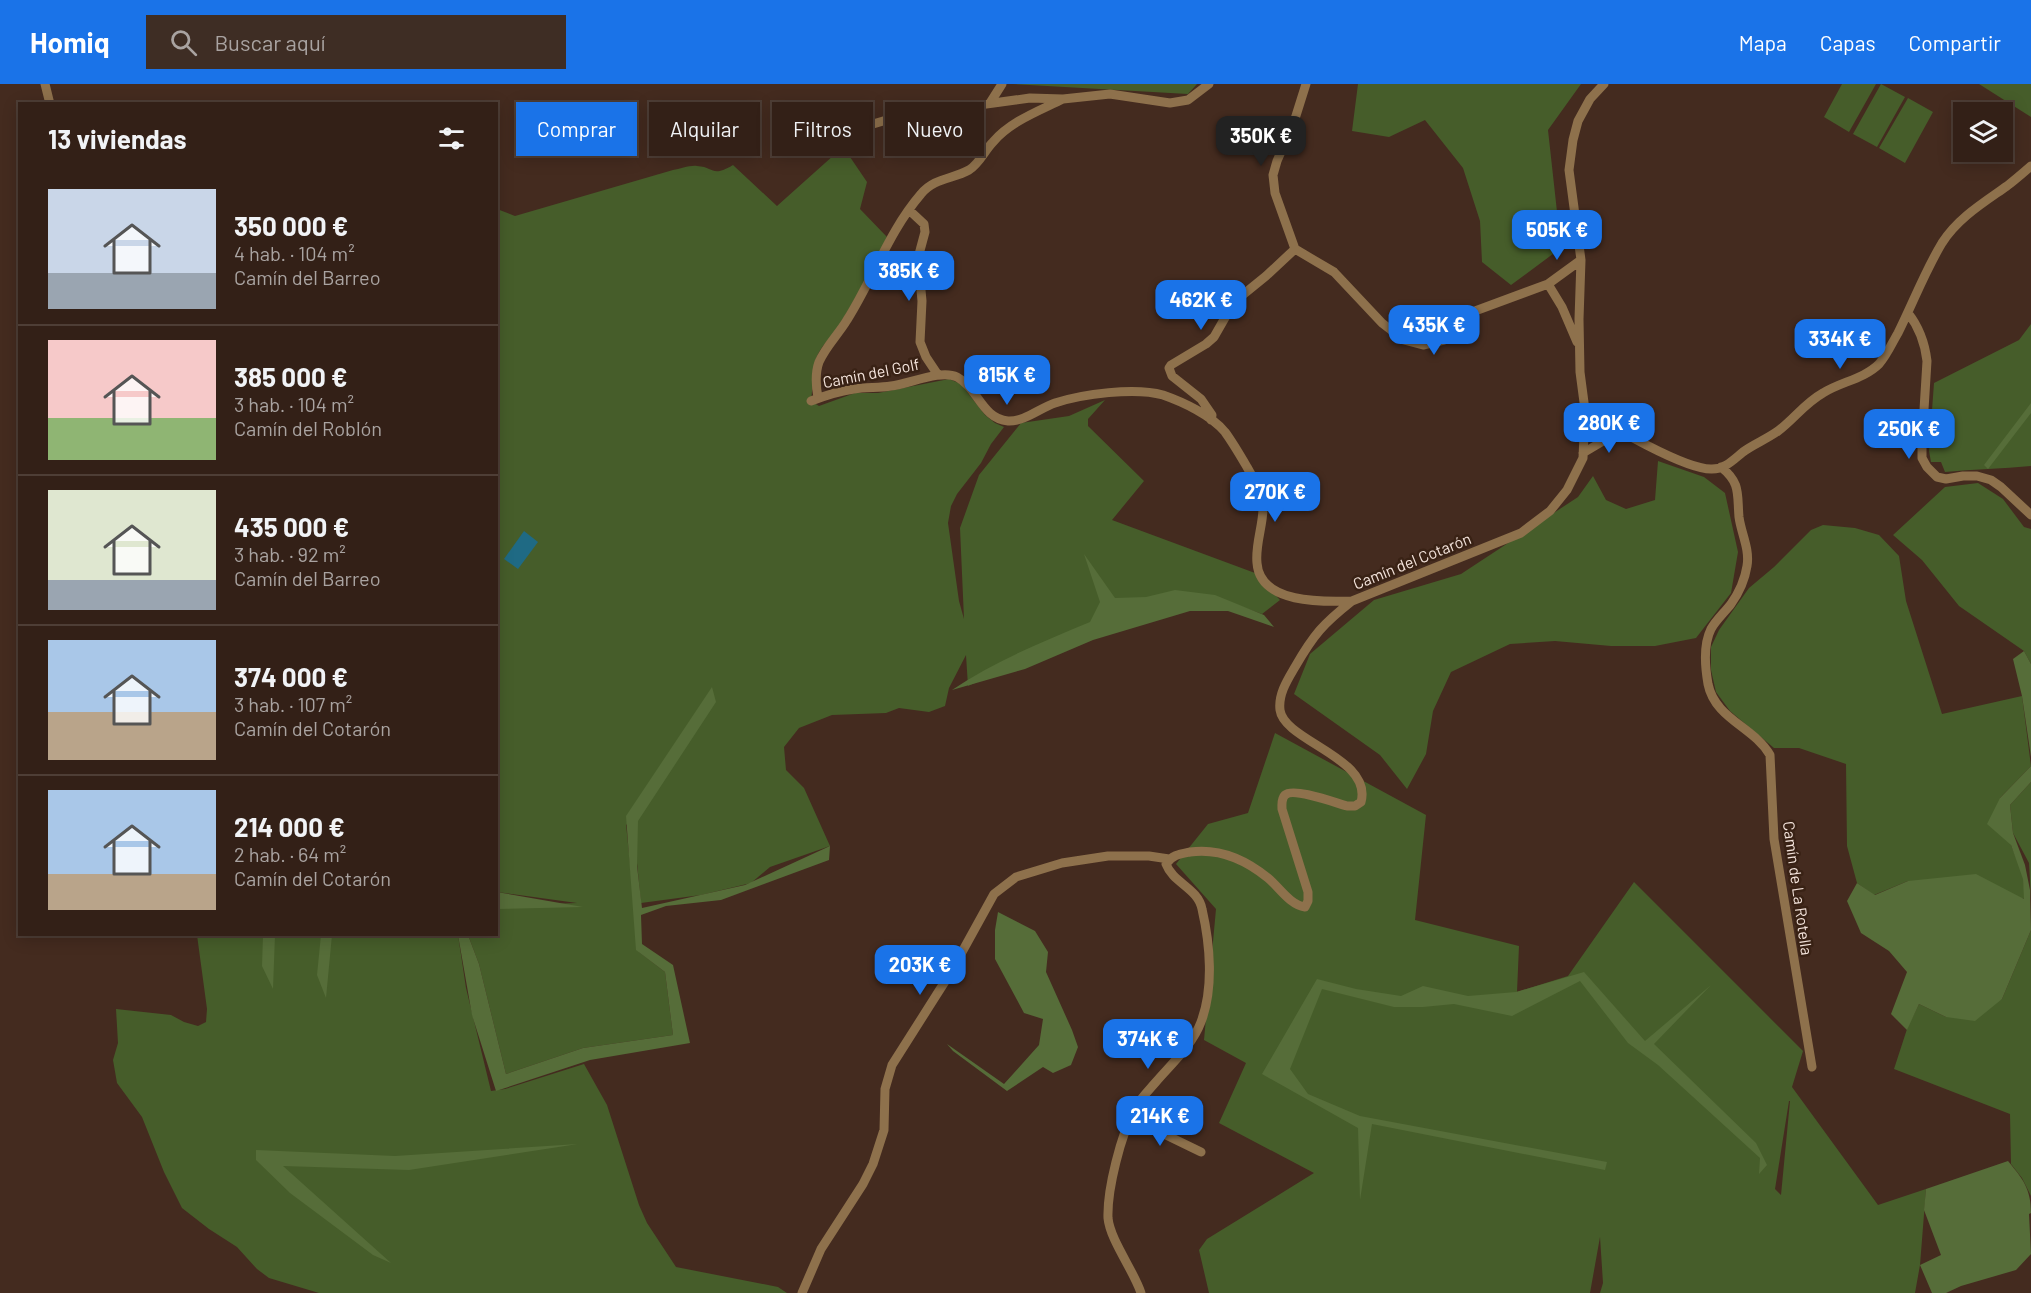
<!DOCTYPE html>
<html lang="es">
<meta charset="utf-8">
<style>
:root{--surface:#332017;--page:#3e2d24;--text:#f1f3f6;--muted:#a9a3a1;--line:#4e3e36;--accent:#1a73e8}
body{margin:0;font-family:Barlow,sans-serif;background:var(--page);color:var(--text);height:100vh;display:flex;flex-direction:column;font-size:22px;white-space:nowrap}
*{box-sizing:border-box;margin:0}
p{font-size:20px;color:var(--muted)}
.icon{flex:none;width:33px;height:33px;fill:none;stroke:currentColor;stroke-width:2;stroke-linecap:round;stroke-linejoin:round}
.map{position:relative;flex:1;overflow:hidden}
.sheet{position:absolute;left:18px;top:18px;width:480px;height:834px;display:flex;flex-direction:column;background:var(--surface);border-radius:0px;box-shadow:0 3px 15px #0003,0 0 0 2px var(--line)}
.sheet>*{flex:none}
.hud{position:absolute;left:516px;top:18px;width:570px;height:54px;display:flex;gap:12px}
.fabs{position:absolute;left:1953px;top:18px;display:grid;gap:12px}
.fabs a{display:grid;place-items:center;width:60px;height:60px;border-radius:0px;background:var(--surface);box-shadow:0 3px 15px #0003,0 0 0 2px var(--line);font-size:30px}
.price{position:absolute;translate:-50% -51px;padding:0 14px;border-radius:12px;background:var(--accent);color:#fff;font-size:20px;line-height:39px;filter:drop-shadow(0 2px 3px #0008)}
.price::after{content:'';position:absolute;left:50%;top:36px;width:18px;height:14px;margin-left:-9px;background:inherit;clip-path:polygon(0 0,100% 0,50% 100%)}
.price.on{background:#222;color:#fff}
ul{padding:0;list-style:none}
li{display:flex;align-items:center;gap:18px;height:150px;padding:0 30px}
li+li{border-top:2px solid var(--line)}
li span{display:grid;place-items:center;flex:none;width:168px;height:120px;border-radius:0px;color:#555}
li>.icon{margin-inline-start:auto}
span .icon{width:72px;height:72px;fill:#fffc;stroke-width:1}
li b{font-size:26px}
h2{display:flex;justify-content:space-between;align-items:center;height:72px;padding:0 30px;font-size:26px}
.chip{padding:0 21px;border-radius:0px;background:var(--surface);box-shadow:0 3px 15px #0003,0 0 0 2px var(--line);font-size:21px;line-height:54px}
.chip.on{background:var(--accent);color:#fff}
header{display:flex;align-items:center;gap:36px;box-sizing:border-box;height:84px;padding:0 30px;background:var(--accent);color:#fff}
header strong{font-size:28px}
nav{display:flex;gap:33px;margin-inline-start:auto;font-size:21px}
.search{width:420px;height:54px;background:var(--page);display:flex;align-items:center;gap:15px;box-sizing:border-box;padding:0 21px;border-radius:0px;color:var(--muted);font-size:22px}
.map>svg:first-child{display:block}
</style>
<header>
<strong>Homiq</strong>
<div class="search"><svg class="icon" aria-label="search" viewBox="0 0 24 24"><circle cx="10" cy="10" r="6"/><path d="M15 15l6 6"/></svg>Buscar aquí</div>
<nav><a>Mapa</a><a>Capas</a><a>Compartir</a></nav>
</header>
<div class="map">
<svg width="2031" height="1209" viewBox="0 0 2031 1209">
<rect width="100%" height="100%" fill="#442b1f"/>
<path fill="#465d2a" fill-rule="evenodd" d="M 1012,0 L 1197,0 L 1188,10 Z
M 1358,0 L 1581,0 L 1548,46 L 1561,164 L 1511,201 L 1482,178 L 1480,137 L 1463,84 L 1425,36 L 1389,53 L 1352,47 Z
M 1842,0 L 1876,0 L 1849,48 L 1824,33 Z
M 1881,0 L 1905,13 L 1877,63 L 1853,50 Z
M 1979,0 L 2031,0 L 2031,33 Z
M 1908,14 L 1933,28 L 1905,79 L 1879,64 Z
M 848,70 L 867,98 L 860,125 L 887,153 C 873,183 857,212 840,240 C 832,254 818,263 815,279 C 812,291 813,304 811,317 L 819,322 L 855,309 L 878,309 L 949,295 L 961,300 L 985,331 L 995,339 L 1004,343 L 991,360 L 981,379 L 957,410 L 951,422 L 948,439 L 959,517 L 964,535 L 960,444 L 979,391 L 1021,339 L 1069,332 L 1105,316 L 1088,335 L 1088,342 L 1144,397 L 1112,436 L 1255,489 L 1280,516 L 1262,530 L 1229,518 L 1109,541 L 968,602 L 966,571 L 949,604 L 945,622 L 929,628 L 899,624 L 886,629 L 832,631 L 799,644 L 784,663 L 786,686 L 804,704 L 830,762 L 770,783 L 751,799 L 701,811 L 641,819 L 634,749 L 626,740 L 639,868 L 665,888 L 673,951 L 583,964 L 506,990 L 479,880 L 468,851 L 496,850 L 497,822 L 577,819 L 497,808 L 497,125 L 515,132 L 673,86 C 680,85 690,81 697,82 C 715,83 711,94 733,81 L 777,122 L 834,71 Z
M 2031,240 L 2031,382 C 2002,385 1974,385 1945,388 L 1941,378 L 1931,378 L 1929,367 L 1934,299 L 2019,256 Z
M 1658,377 L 1704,393 L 1725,409 L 1738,468 L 1731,509 L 1696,554 L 1655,562 L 1611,562 L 1555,557 L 1510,560 L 1451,588 L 1433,627 L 1426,670 L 1407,705 L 1380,671 L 1294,610 L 1310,570 L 1374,516 L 1461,490 L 1578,413 L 1593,392 L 1606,416 L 1626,425 L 1655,416 Z
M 1978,399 L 2003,415 L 2024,443 L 2031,445 L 2031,580 L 2024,567 L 1959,522 L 1922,476 L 1893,451 L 1945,403 Z
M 1823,441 L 1855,444 L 1879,451 L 1899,472 L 1906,517 L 1942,630 L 2022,612 L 2031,682 L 2000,714 L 2011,761 L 2023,791 L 2025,815 L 1908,797 L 1874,811 L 1857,799 L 1847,762 L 1846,680 L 1799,664 L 1774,664 L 1730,627 L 1716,608 L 1711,586 L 1711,563 L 1719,546 L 1749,504 L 1774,483 L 1811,446 Z
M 1275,649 L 1426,731 L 1415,836 L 1519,862 L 1517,908 L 1568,892 L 1634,798 L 1803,967 L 1792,1003 L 1878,1121 L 1926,1105 L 1920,1181 L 1915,1209 L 1600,1209 L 1603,1199 L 1600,1153 L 1590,1209 L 1209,1209 L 1199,1166 L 1207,1155 L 1314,1089 L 1219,1039 L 1246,979 L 1204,956 L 1216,825 L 1176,780 L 1208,740 L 1248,729 ZM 1789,1017 L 1790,1017 L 1781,1111 L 1775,1105 Z
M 2031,698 L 2031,815 L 2029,779 L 2013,749 L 2010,721 Z
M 2031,846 L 2031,1112 L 2022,1094 L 2011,1080 L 2010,1030 L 1894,985 L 1908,942 L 1919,920 L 1946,933 L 2002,915 Z
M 197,851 L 458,851 L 466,904 L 491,1007 L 505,1005 L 584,980 L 607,1021 L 639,1121 L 647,1139 L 676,1183 L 778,1203 L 787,1209 L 319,1209 L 269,1194 L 257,1185 L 237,1163 L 209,1145 L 182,1124 L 164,1088 L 142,1033 L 117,999 L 113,976 L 118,959 L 116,925 L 171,931 L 184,938 L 198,942 L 206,938 L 207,925 Z"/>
<path fill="#566d39" d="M 2031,319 L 2031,329 L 1988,385 L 1984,381 Z
M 1084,470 L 1115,514 L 1146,513 L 1175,506 L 1215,511 L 1264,531 L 1274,543 L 1228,527 L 1190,527 L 1093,556 L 1025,585 L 952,606 C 995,577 1042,558 1090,538 L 1100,518 Z
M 2024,567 L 2031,580 L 2031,673 L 2022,612 L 2013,575 Z
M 712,603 L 716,618 L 638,737 L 637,782 L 642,824 L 745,801 L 830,762 L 829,776 L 721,816 L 666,822 L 641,831 L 642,860 L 673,881 L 690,959 L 590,976 L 496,1007 L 472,931 L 458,851 L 468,851 L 479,880 L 506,990 L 583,964 L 673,951 L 665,888 L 636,866 L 626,732 Z
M 2031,682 L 2031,698 L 2010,721 L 2013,749 L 2025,781 L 2030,806 L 2031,846 L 2002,915 L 1975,937 L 1946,933 L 1919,920 L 1907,946 L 1891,930 L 1907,888 L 1889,867 L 1861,849 L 1847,817 L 1857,799 L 1875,811 L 1908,797 L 1976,790 L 2024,815 L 2023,795 L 2011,761 L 1987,740 L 2000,714 Z
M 497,808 L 583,823 L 497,825 Z
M 998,828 L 1035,847 L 1048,868 L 1046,888 L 1072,946 L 1078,963 L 1071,981 L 1053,989 L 1043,983 L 1007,1007 L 953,967 L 947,960 L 1004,1000 L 1039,961 L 1043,935 L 1024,929 L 995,875 L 995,846 Z
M 263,851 L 275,851 L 273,905 L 262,882 Z
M 321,851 L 332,851 L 326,914 L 317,891 Z
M 1584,888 L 1645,957 L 1711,901 L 1654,960 L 1756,1059 L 1767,1081 L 1759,1090 L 1760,1074 L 1658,981 L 1628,959 L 1580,897 L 1512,932 L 1454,920 L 1423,923 L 1394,923 L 1322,905 L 1290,985 L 1308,1010 L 1360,1032 L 1607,1078 L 1605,1086 L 1372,1040 L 1360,1116 L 1358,1044 L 1262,990 L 1317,895 L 1356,905 L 1401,912 L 1423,902 L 1468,912 L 1516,908 Z
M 578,1060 L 409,1086 L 283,1082 L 391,1179 L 373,1171 L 290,1109 L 256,1076 L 256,1066 L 395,1072 Z
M 2008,1077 C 2023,1095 2031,1105 2031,1129 L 2029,1130 L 2031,1170 L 2016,1186 L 1961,1202 L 1946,1209 L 1932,1209 L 1920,1181 L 1941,1171 L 1924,1126 L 1926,1105 Z"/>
<path fill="#1f6a84" d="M 524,447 L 538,458 L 518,485 L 504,475 Z"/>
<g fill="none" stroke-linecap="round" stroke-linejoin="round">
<path stroke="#8e714c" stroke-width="9" d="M 45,0 L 50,20
M 1306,0 L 1294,38 L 1277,77 L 1273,91 L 1275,109 L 1295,165 L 1334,188 L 1382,239 L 1404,256 L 1423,261 L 1444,256 L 1475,227 L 1548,200 L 1562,223 L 1577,258
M 990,19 L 1002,0
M 840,37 L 863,43 L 900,32 L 941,32 L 979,21 L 1030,14 L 1063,15 L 1110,10 L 1170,19 L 1188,16 L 1209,0
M 909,126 L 924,140 L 925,148 L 918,174 L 922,217 L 920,258 L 926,273 L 938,291
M 1548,200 L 1581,176
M 1908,229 C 1919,243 1925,260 1927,277 L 1922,358 L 1922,374 L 1927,383 L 1937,393 L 1946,395 L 1963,392 L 1977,392 L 1991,396 L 2001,403 L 2031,431
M 818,314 C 816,303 815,289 819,278 C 826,262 838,251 847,236 C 873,195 889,147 921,110 C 934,94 953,95 969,86 C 980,79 985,66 993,58 C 1011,37 1039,27 1063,15
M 811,317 C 824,312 840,307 854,305 C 866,303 879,304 891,302 C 909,300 941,285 957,293 C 978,304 982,335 1008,337 C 1024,338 1040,324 1055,319 C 1082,310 1135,303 1163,311 C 1183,318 1211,331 1225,348 C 1233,359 1240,371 1247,383 C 1254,396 1264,409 1263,424 C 1263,442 1255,461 1257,479 C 1260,520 1323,518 1352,517
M 1585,326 C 1609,341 1685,386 1712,385 C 1725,385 1733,376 1743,368 C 1754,360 1767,355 1778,347 C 1794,335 1805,319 1823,309 C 1840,298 1864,295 1879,280 C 1887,271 1892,259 1898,249 C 1913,219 1925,187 1942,159 C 1958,134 1983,119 2007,102 C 2015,96 2023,89 2031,82
M 1211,336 L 1212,331 L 1201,315 L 1172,292 L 1169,284 L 1171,281 L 1206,260 L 1214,253 L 1234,218 L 1266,192 L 1295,165
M 1583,369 L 1620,347
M 1721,383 C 1741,399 1737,410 1739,433 C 1741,449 1750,465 1747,482 C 1745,495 1738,510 1731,520 C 1724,529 1716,536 1711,545 C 1703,561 1705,583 1708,600 C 1715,635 1754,643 1770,671 L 1774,755 L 1812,983
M 1131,1034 L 1201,1068
M 802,1209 L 821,1165 L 863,1100 L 873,1080 L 884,1046 L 885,1005 L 892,981 L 951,888 L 994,810 L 1016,793 L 1062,779 L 1108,772 L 1149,772 L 1169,775
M 1141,1209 C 1134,1187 1110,1156 1108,1134 C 1107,1105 1121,1051 1135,1024 C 1140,1015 1148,1007 1155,999 C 1171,980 1192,962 1201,938 C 1214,904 1210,860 1202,825 C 1198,804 1173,799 1166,780 C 1172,771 1180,770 1190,768 C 1219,764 1246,776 1268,794 C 1279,803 1290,821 1305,823 L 1308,817 L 1308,808 L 1282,725 C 1282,720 1281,715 1285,711 C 1293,703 1336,719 1347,722 L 1355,722 L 1361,718 C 1373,674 1284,657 1280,626 C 1278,610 1288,595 1295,583 C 1314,550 1323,540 1352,517 L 1521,449 L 1550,427 L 1567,406 L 1583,374 L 1585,326 L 1580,288 L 1579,235 L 1581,176 L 1569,86 L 1573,56 L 1578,37 L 1590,15 L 1604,0"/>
</g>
<g text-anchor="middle" stroke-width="5" stroke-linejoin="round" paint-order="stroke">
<g font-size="16" fill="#f4e4dc" stroke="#392215">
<text transform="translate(871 289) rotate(-11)" y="6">Camín del Golf</text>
<text transform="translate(1412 477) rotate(-22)" y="6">Camín del Cotarón</text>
<text transform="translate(1798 804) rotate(82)" y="6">Camín de La Rotella</text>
</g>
</g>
</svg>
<div class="fabs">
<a><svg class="icon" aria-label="layers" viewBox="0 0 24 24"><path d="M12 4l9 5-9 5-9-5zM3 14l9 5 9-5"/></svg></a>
</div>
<b class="price on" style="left:1261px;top:83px">350K €</b>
<b class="price" style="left:1557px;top:177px">505K €</b>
<b class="price" style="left:909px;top:218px">385K €</b>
<b class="price" style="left:1201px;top:247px">462K €</b>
<b class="price" style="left:1434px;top:272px">435K €</b>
<b class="price" style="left:1840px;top:286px">334K €</b>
<b class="price" style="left:1007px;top:322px">815K €</b>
<b class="price" style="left:1609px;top:370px">280K €</b>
<b class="price" style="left:1909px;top:376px">250K €</b>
<b class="price" style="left:1275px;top:439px">270K €</b>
<b class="price" style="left:920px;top:912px">203K €</b>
<b class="price" style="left:1148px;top:986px">374K €</b>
<b class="price" style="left:1160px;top:1063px">214K €</b>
<div class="hud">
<a class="chip on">Comprar</a>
<a class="chip">Alquilar</a>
<a class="chip">Filtros</a>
<a class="chip">Nuevo</a>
</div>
<section class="sheet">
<h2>13 viviendas<svg class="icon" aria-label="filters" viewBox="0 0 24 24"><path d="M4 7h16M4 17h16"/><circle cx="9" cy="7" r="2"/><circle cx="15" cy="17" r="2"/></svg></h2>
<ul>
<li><span style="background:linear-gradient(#c9d6e8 70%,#9aa5b1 0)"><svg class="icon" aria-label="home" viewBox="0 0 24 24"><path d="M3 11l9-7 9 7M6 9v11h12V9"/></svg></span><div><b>350 000 €</b><p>4 hab. · 104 m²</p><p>Camín del Barreo</p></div></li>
<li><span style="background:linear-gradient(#f6c9c9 65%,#8fb573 0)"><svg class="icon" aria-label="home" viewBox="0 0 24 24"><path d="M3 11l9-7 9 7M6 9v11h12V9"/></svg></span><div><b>385 000 €</b><p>3 hab. · 104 m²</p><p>Camín del Roblón</p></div></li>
<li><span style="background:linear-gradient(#dfe7d0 75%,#9aa5b1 0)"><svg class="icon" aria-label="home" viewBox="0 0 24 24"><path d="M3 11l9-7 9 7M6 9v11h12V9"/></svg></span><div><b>435 000 €</b><p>3 hab. · 92 m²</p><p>Camín del Barreo</p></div></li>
<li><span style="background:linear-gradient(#a9c7e8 60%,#b9a48a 0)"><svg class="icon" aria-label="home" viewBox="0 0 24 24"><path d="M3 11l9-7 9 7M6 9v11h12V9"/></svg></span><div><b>374 000 €</b><p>3 hab. · 107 m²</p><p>Camín del Cotarón</p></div></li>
<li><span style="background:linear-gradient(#a9c7e8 70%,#b9a48a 0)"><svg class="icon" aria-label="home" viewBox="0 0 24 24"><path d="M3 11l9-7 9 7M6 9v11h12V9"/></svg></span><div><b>214 000 €</b><p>2 hab. · 64 m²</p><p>Camín del Cotarón</p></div></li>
</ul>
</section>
</div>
